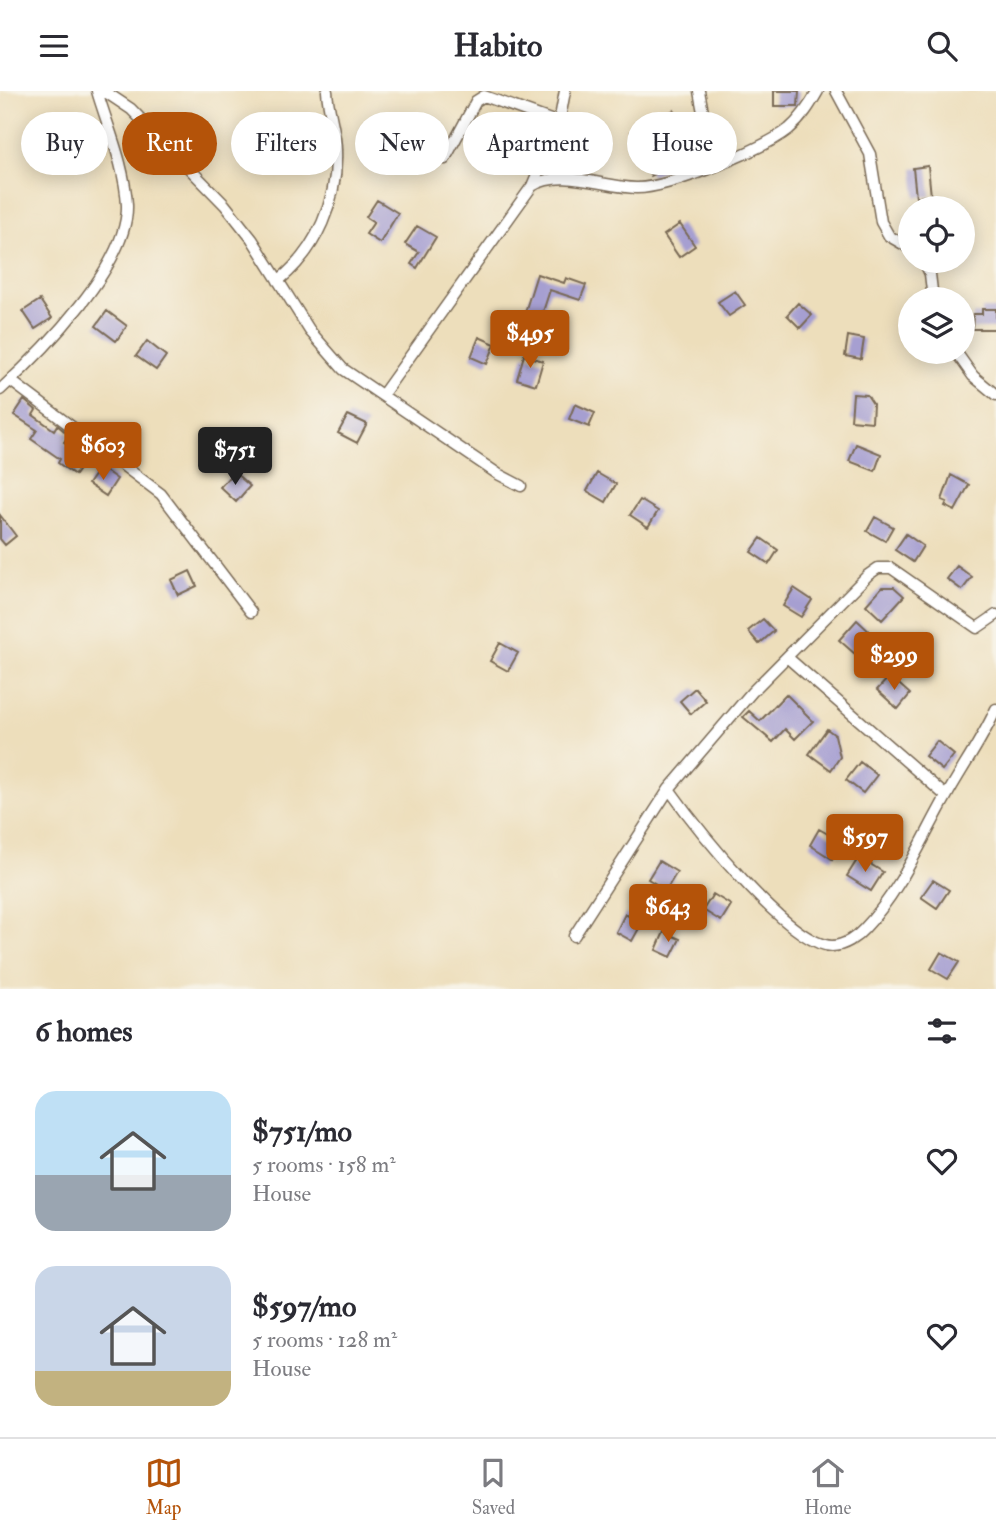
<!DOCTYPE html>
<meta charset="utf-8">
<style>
:root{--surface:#fff;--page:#f2f2f3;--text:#2b2b33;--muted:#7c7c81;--line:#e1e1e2;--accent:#b45309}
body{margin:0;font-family:"IM FELL Double Pica",serif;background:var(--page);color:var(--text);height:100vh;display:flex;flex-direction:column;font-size:26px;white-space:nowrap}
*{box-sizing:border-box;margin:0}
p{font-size:23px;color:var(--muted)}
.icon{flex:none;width:38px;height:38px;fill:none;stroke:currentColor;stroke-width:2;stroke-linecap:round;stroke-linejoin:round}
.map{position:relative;height:898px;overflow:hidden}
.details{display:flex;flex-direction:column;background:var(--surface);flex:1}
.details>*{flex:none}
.banner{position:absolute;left:21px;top:21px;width:956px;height:63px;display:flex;gap:14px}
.controls{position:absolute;left:898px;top:105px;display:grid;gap:14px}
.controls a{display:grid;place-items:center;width:77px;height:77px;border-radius:50%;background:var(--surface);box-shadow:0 4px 18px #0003;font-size:35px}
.price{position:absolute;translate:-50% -60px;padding:0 16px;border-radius:7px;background:var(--accent);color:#fff;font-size:23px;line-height:46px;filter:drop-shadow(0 2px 4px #0008)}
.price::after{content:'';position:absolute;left:50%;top:42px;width:21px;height:16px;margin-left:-10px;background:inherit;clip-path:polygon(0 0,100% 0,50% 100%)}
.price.active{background:#222;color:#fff}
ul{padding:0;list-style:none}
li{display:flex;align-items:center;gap:21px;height:175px;padding:0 35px}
li span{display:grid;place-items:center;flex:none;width:196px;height:140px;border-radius:21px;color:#555}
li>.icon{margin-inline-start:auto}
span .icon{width:84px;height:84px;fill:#fffc;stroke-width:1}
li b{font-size:30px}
h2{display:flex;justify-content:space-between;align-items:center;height:84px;padding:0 35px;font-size:30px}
.chip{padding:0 24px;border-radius:32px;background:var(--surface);box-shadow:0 4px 18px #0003;font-size:24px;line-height:63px}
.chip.active{background:var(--accent);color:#fff}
header{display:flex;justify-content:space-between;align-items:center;height:91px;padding:0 35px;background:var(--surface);font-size:32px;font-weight:700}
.tabs{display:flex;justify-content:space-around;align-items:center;height:98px;border-top:2px solid var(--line);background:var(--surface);font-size:19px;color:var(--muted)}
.tabs a{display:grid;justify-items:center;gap:4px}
.tabs .active{color:var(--accent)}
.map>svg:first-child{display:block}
</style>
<header><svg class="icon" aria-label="menu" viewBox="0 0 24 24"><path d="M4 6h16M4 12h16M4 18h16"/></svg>Habito<svg class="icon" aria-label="search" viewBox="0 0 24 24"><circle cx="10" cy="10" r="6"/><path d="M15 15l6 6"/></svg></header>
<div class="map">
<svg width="996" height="898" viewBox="0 0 996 898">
<rect width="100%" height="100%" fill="#f7f3e8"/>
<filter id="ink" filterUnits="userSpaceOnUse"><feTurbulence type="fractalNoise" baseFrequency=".0143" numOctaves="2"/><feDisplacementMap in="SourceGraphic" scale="14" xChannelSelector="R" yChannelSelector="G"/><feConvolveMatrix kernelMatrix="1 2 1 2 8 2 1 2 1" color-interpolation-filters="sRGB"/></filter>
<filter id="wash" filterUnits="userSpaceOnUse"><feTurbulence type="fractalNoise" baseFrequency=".00686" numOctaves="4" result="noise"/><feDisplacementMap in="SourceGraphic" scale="28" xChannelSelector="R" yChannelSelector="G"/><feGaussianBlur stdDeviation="1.57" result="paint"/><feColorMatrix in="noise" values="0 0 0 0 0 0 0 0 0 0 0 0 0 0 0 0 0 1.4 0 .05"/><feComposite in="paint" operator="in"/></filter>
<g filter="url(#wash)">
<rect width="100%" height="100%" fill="#eddebb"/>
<g id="blocks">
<path fill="#a69fd1" d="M 774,0 L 799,0 L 798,15 L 774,15 Z
M 674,19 L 696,63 L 651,85 L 646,74 L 676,59 L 664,36 L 635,51 L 631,41 Z
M 928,75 L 931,105 L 916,106 L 913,77 Z
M 377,109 L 398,122 L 380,152 L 366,143 L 374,131 L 366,126 Z
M 680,133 L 695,155 L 679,166 L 664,144 Z
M 417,135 L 436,146 L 417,177 L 411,173 L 419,161 L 405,153 Z
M 537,183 L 564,192 L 566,187 L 586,194 L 580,209 L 550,199 L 536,242 L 520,237 Z
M 735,200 L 745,214 L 729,225 L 718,211 Z
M 40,209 L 52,227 L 35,238 L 23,220 Z
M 798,212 L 812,224 L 800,237 L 787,224 Z
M 982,218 L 996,218 L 996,238 L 972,238 L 973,223 L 982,223 Z
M 107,220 L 127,235 L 116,250 L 96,235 Z
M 848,245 L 864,248 L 861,268 L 845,265 Z
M 479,246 L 495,253 L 487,273 L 471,266 Z
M 147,250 L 166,265 L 156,279 L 136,265 Z
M 524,264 L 543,270 L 536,294 L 517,288 Z
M 853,303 L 867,304 L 873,313 L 872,331 L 851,329 Z
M 24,309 L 36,319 L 33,324 L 54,339 L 57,334 L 69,344 L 64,351 L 87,367 L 75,384 L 58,372 L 60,368 L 31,348 L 37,339 L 14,324 Z
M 575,313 L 595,322 L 589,336 L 569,328 Z
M 348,324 L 367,333 L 357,352 L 338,342 Z
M 856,353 L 881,363 L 875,380 L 849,370 Z
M 100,376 L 117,388 L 106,405 L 88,393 Z
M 234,381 L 250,395 L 236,411 L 220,396 Z
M 597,382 L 616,393 L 606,411 L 587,400 Z
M 951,384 L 969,394 L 955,420 L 945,415 L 947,411 L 942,409 Z
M 640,409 L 658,420 L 648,436 L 630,424 Z
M 0,424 L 16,445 L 5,454 L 0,448 Z
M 875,426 L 893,436 L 885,450 L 867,440 Z
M 906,443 L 923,455 L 913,471 L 895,459 Z
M 761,447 L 778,459 L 769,473 L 751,461 Z
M 957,475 L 972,486 L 962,499 L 947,488 Z
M 190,480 L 197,495 L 178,504 L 171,489 Z
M 882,496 L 894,496 L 904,505 L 882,529 L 866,514 Z
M 794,497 L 812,509 L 801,526 L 783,515 Z
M 763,528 L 774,540 L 759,553 L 748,540 Z
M 857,529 L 872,543 L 855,563 L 839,549 Z
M 500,552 L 518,562 L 508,580 L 490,570 Z
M 890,585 L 910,603 L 898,618 L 877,599 Z
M 695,597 L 706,610 L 691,623 L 680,610 Z
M 786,603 L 813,630 L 795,648 L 785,638 L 773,651 L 743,626 L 749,620 L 760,630 Z
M 827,638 L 835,644 L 840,666 L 831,679 L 809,663 Z
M 937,650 L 954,664 L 942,679 L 925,665 Z
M 860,671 L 877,684 L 863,702 L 846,689 Z
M 819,738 L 842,751 L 832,768 L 810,754 Z
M 859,766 L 883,781 L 871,800 L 847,785 Z
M 659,770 L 677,781 L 666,799 L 648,788 Z
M 933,789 L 949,799 L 937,817 L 921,806 Z
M 713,803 L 731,814 L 721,830 L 703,819 Z
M 625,823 L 642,832 L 632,850 L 616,841 Z
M 664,841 L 680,848 L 671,866 L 656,859 Z
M 941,861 L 959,871 L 948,888 L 931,878 Z"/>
</g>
</g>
<g filter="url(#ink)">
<use href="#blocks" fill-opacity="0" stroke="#796955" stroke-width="2"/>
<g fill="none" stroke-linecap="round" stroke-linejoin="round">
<g stroke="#796955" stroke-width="13">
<path id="street" d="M 104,0 L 131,18 L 225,114 L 252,148 L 310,240 L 343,278 L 498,383 L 521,395
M 699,0 L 713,74
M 836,0 L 870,63 L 881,131 L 889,145 L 910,157
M 445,68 L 476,10 L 484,5 L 559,32
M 532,95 L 559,32 L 565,0
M 924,170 L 930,183 L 933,208
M 278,190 C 317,159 338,109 336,59 C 336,39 328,20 327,0
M 956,261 L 973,285 L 996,304
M 11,290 L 161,403 L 251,521
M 0,299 C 42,261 129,173 127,114 C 125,75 108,37 97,0
M 383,303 L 532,95 C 560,77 604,96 636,97 C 667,98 764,58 789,38 C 802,27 810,14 818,0
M 788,567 L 946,705
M 669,698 C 694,733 788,854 832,855 C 844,855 857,846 864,838 C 900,801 921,750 946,706 C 962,677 982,649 996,618
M 574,845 L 669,698 L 752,601 L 868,484 L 878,477 L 891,477 L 977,537 L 996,524"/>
</g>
<use href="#street" stroke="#fff" stroke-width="10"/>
</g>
</g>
</svg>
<div class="controls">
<a><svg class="icon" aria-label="locate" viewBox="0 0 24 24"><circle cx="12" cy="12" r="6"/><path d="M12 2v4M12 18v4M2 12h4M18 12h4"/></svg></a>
<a><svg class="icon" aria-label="layers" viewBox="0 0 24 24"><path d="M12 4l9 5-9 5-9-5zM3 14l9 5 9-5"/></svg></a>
</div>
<b class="price" style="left:530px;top:279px">$495</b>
<b class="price" style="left:103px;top:391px">$603</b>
<b class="price active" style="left:235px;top:396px">$751</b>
<b class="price" style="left:894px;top:601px">$299</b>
<b class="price" style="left:865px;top:783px">$597</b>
<b class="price" style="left:668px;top:853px">$643</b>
<div class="banner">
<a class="chip">Buy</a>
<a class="chip active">Rent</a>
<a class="chip">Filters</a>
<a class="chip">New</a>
<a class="chip">Apartment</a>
<a class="chip">House</a>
</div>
</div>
<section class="details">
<h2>6 homes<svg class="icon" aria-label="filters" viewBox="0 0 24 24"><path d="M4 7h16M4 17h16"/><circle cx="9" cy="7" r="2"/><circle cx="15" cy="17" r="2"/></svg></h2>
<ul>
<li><span style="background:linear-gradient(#bfe0f5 60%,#9aa5b1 0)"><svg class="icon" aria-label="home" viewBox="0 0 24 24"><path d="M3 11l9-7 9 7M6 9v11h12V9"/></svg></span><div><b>$751/mo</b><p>5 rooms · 158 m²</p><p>House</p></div><svg class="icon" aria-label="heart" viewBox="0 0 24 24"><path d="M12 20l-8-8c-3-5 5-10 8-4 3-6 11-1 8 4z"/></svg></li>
<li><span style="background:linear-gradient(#c9d6e8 75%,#c2b280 0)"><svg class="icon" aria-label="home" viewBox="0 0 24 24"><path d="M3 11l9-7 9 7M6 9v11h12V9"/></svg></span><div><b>$597/mo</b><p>5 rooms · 128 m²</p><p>House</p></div><svg class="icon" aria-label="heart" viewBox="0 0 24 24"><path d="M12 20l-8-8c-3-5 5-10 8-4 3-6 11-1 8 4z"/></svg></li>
</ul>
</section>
<nav class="tabs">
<a class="active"><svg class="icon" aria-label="map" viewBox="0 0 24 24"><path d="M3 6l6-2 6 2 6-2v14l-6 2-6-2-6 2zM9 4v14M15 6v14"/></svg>Map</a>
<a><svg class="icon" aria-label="saved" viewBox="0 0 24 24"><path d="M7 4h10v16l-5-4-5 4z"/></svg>Saved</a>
<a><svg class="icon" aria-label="home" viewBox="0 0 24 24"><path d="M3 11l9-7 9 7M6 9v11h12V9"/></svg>Home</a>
</nav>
